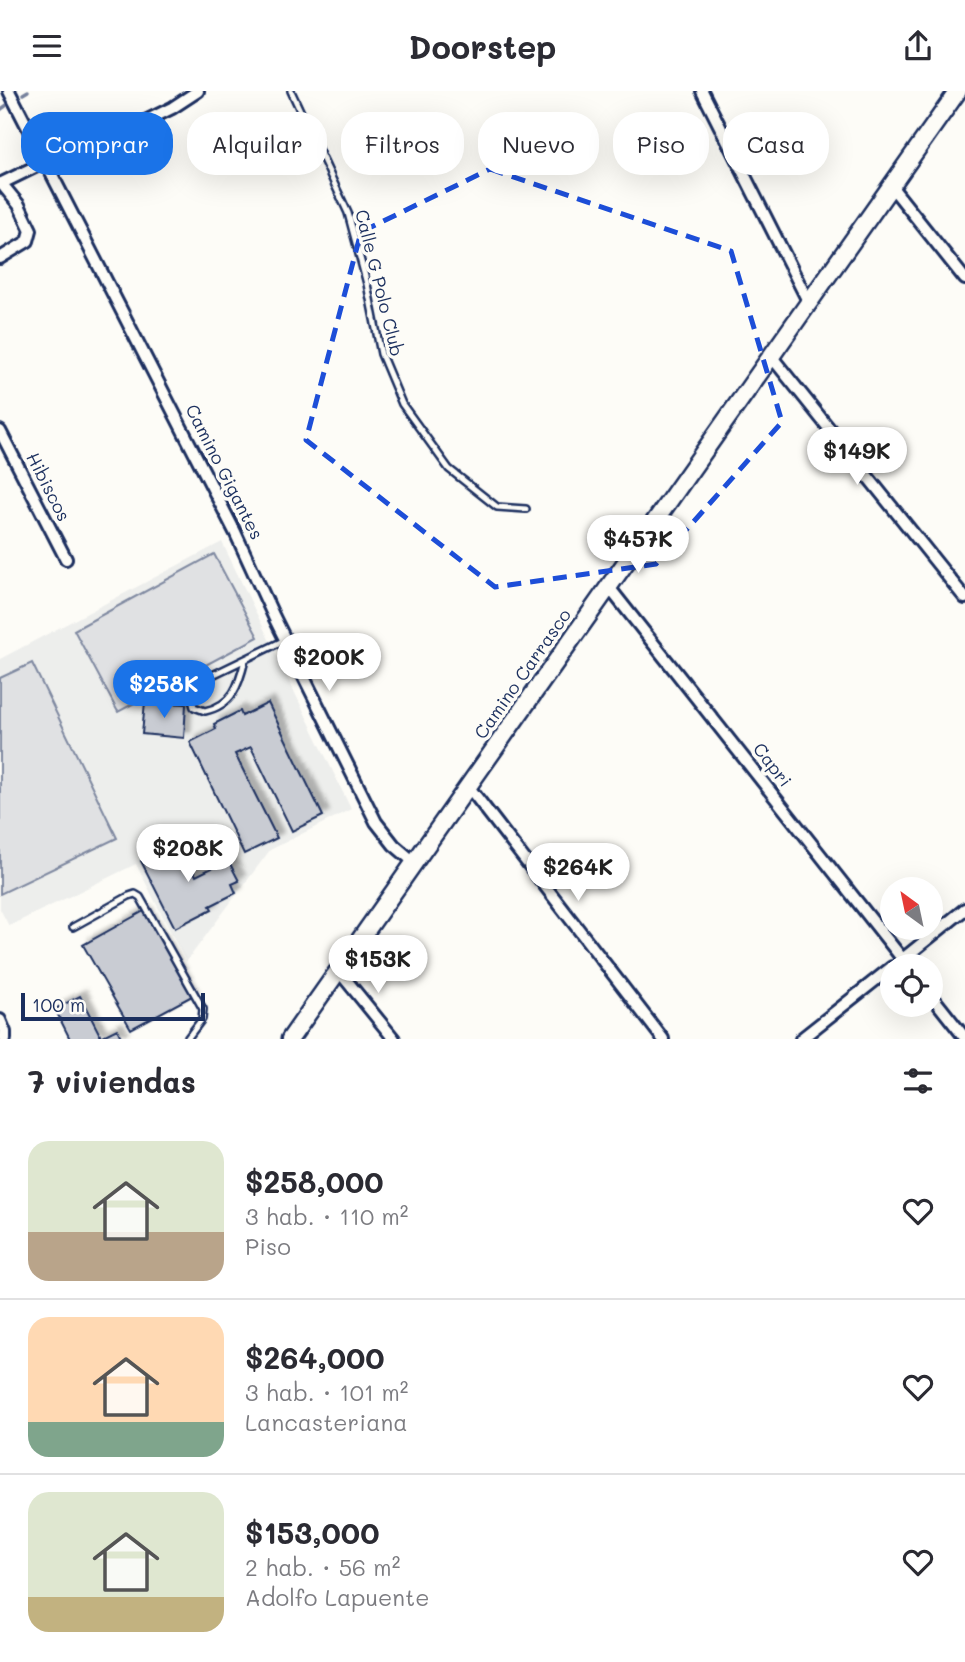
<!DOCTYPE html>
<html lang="es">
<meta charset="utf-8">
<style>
:root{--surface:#fff;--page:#f2f2f3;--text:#2b2b33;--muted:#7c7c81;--line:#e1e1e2;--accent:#1a73e8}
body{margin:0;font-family:Mali,sans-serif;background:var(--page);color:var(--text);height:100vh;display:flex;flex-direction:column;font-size:26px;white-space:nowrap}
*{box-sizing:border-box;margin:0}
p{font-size:23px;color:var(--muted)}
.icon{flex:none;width:38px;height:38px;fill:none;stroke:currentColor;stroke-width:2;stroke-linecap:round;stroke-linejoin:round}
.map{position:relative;height:948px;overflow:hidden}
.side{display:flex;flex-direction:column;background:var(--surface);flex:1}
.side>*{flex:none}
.guide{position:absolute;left:21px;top:21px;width:924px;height:63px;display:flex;gap:14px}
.needle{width:46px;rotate:327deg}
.fabs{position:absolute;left:880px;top:786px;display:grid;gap:14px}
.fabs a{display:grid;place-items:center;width:63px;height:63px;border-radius:50%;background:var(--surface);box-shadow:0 7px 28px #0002;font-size:35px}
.scale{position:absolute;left:21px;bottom:18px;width:184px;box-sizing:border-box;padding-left:7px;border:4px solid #1b2f5e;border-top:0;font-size:19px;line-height:24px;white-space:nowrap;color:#1b2f5e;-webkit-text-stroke:5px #fdfcf7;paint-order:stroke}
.price{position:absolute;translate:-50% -60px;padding:0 16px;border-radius:24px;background:#fff;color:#222;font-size:23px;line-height:46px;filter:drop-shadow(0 2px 4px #0008)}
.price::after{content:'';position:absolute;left:50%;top:42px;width:21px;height:16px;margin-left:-10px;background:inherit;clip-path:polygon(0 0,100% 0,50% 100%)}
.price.selected{background:var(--accent);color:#fff}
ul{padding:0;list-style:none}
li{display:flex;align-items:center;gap:21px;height:175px;padding:0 28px}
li+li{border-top:2px solid var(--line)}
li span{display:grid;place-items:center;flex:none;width:196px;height:140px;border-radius:21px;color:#555}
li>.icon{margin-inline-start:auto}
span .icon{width:84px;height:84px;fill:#fffc;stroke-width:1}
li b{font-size:30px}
h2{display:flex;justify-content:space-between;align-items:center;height:84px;padding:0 28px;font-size:30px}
.chip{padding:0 24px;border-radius:28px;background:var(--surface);box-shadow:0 7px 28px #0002;font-size:24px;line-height:63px}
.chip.selected{background:var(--accent);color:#fff}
header{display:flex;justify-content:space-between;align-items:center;height:91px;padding:0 28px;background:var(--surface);font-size:32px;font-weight:700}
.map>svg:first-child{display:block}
</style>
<header><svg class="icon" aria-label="menu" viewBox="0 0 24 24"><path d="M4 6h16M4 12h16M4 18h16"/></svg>Doorstep<svg class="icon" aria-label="share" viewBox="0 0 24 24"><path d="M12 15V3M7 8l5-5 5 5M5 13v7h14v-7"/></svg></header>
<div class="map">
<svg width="965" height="948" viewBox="0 0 965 948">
<defs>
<filter id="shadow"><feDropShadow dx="6" dy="-6" stdDeviation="2" flood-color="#0004"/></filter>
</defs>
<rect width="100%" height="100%" fill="#fdfcf7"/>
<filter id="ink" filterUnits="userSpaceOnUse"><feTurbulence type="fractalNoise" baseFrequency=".0143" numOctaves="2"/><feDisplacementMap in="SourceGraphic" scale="14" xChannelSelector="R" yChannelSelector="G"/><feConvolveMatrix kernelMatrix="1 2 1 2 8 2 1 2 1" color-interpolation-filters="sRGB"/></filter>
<g filter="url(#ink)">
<path fill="#edeeec" d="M 222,451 L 351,718 L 270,759 L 186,871 L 136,773 L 9,835 L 0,818 L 0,568 Z"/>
<path fill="#e0e1e3" stroke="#7e88a0" stroke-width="2" d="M 214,463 L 258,546 L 118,621 L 74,539 Z
M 32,572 L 117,747 L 0,803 L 0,587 Z"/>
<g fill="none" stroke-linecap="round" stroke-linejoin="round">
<path stroke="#76819c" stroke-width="3.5" d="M 23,3 L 28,0
M 0,19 L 7,14"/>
</g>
<path fill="#c9ccd3" stroke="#1b2f5e" stroke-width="2" filter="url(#shadow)" d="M 145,611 L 186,613 L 184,647 L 142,643 Z
M 268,612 L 323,725 L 292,740 L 251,656 L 235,663 L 277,747 L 244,763 L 190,651 L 216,638 L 214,633 L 240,620 L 242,625 Z
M 179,751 L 196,785 L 228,769 L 239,790 L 232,793 L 236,802 L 210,815 L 212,818 L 175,837 L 141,770 Z
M 144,820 L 192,905 L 131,938 L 83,854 Z
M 80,905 L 101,946 L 117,938 L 122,948 L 70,948 L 55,918 Z"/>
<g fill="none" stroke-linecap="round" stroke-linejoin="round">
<g stroke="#1b2f5e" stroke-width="10">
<path id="lane" d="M 291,0 L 348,122 L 367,193 L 381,263 L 402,313 L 449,378 L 497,416 L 526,418
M 245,569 C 239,594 233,614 205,620 L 194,616 L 190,601 L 196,592 L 285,549
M 73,836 L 129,805 L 135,803 L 140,806 L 203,918 L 202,928 L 187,948"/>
</g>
<g stroke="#1b2f5e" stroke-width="16">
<path id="street" d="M 9,0 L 235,441 L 274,526 L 376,731 L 394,754 L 414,771
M 702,0 L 809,212
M 0,93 L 45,71 L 66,69 L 172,17 L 198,0
M 891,95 L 965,188
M 0,167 L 28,150 L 31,139 L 19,114 L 1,92
M 771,265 L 965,507
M 0,340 L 66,468
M 608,495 L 908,875
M 468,695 L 663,948
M 899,871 L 965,818
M 338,879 L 394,948
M 931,904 L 965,947
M 0,929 L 5,941 L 5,948
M 801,948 L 892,876"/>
</g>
<g stroke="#1b2f5e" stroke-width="21">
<path id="secondary" d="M 290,948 L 958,0"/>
</g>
<use href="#lane" stroke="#fdfcf7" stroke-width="5"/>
<use href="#street" stroke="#fdfcf7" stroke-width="10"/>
<use href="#secondary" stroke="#fdfcf7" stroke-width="16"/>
</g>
</g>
<path fill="none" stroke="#1d4ed8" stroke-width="5" stroke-dasharray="14 9" stroke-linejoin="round" d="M 490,78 L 731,160 L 782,331 L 656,473 L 495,496 L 306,349 L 361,141 Z"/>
<g text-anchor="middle" stroke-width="7" stroke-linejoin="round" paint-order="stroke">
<g font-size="18" fill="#1b2f5e" stroke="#fdfcf7">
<text transform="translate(379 192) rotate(76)" y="6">Calle G Polo Club</text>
<text transform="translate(224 381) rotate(63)" y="6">Camino Gigantes</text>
<text transform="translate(48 396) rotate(63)" y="6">Hibiscos</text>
<text transform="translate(523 583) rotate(-55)" y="6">Camino Carrasco</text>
<text transform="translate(772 674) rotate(52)" y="6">Capri</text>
</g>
</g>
</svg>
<div class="fabs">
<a><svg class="needle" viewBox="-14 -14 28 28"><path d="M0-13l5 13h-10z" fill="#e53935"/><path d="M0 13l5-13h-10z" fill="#7c7c81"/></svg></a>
<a><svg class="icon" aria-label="locate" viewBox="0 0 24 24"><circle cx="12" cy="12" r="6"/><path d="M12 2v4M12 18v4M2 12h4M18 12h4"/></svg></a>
</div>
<div class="scale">100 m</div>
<b class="price" style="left:857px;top:396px">$149K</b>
<b class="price" style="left:638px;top:484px">$457K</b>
<b class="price" style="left:329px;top:602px">$200K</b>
<b class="price selected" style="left:164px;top:629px">$258K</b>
<b class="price" style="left:188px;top:793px">$208K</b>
<b class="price" style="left:578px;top:812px">$264K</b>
<b class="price" style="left:378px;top:904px">$153K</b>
<div class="guide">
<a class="chip selected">Comprar</a>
<a class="chip">Alquilar</a>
<a class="chip">Filtros</a>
<a class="chip">Nuevo</a>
<a class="chip">Piso</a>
<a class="chip">Casa</a>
</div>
</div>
<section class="side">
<h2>7 viviendas<svg class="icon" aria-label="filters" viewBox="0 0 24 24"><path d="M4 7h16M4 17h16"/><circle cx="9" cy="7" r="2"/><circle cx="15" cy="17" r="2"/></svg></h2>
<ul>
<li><span style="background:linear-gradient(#dfe7d0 65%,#b9a48a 0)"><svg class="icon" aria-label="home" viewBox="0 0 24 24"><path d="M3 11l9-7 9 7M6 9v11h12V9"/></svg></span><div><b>$258,000</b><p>3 hab. · 110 m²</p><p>Piso</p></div><svg class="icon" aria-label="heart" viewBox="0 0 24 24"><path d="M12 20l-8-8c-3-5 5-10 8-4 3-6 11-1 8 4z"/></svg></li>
<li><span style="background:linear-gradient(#ffd9b3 75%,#7fa58c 0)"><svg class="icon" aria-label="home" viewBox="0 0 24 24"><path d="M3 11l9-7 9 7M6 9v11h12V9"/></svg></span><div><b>$264,000</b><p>3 hab. · 101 m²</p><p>Lancasteriana</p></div><svg class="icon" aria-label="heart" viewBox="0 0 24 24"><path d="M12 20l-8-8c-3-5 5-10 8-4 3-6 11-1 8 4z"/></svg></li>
<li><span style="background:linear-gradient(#dfe7d0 75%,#c2b280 0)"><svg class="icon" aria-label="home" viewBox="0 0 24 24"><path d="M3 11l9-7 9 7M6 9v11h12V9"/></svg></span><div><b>$153,000</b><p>2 hab. · 56 m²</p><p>Adolfo Lapuente</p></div><svg class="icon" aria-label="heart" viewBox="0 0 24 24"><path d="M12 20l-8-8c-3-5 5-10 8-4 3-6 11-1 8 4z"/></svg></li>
</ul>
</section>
